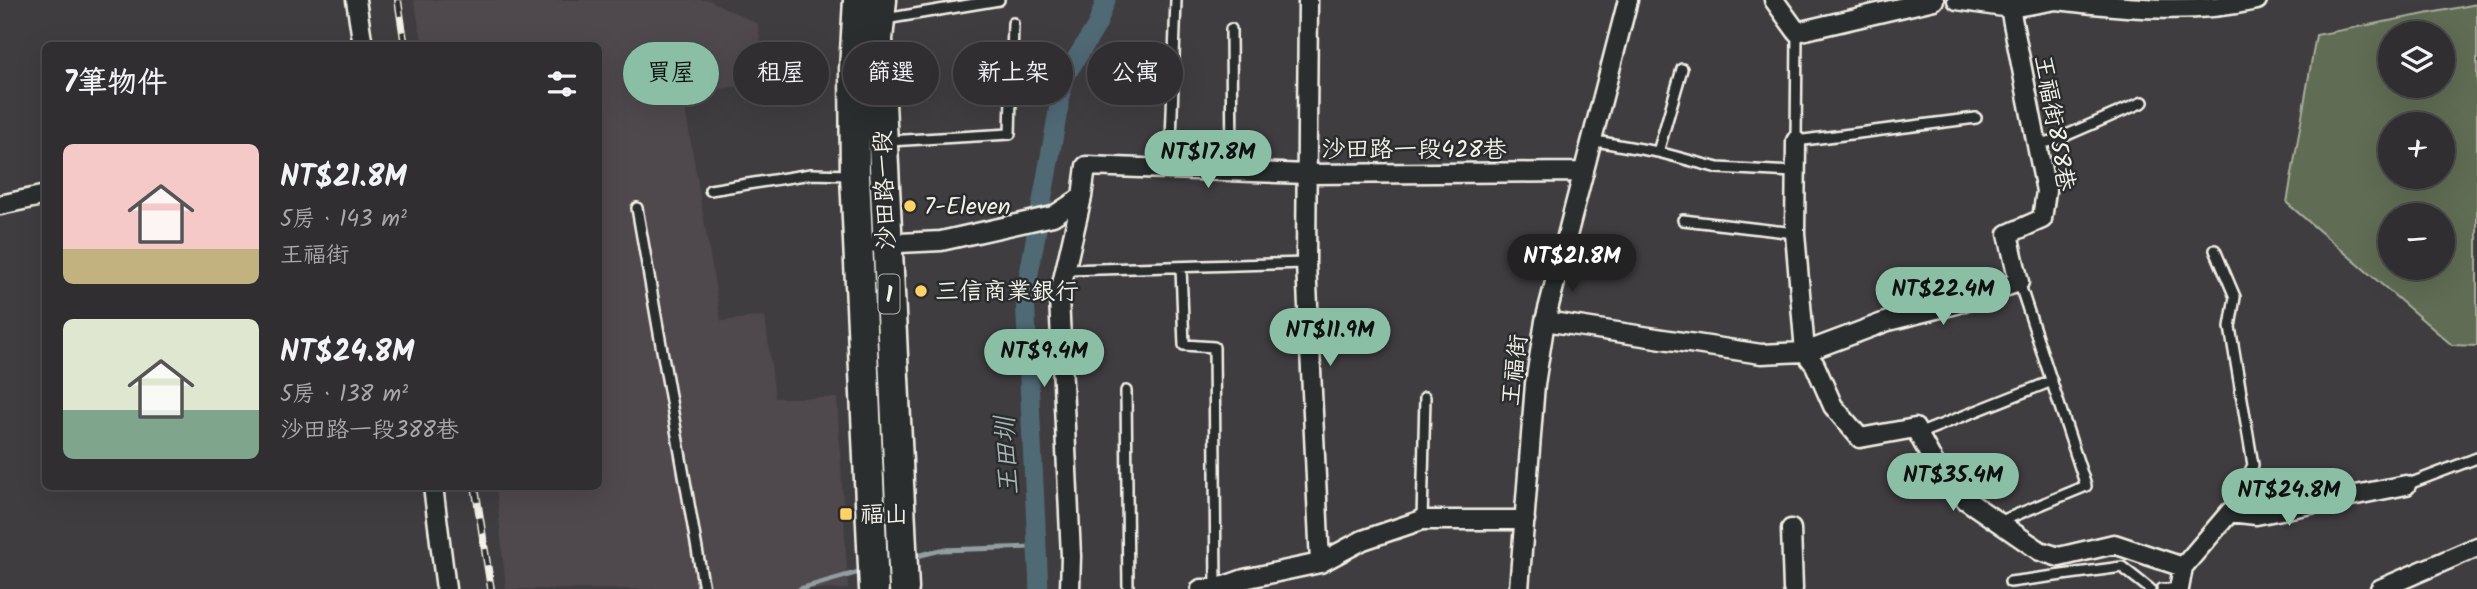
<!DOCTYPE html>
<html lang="zh-TW">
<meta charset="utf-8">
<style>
:root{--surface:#302e31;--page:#3c3a3d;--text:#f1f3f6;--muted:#a8a8ab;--line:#4b4a4d;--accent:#8abfa5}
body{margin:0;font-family:Kalam,"LXGW WenKai TC",sans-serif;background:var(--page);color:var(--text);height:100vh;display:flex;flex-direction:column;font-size:26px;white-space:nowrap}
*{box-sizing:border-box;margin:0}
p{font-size:23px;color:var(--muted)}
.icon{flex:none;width:38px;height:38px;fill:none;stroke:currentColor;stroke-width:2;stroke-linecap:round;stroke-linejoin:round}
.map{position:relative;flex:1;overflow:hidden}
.drawer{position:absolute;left:42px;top:42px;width:560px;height:448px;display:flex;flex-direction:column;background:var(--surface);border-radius:10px;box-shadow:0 7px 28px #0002,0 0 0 2px var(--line)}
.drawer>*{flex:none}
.banner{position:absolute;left:623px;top:42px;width:665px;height:63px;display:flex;gap:14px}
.buttons{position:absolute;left:2378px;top:21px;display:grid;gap:14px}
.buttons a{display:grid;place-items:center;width:77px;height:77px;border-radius:50%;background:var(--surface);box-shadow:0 7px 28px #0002,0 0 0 2px var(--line);font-size:35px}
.price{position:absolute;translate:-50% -60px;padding:0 16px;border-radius:24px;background:var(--accent);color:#111;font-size:23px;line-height:46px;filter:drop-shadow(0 2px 4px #0008)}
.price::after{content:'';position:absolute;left:50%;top:42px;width:21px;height:16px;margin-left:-10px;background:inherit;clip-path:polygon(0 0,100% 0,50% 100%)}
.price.current{background:#222;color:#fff}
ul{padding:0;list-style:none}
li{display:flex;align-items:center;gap:21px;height:175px;padding:0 21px}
li span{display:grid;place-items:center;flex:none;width:196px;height:140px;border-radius:10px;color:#555}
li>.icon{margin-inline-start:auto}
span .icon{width:84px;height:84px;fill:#fffc;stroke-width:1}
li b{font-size:30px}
h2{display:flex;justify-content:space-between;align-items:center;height:84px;padding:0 21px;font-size:30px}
.pill{padding:0 24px;border-radius:32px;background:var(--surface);box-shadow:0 7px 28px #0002,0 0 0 2px var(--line);font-size:24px;line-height:63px}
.pill.current{background:var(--accent);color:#111}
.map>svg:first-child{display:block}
</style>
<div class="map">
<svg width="2477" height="589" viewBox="0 0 2477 589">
<rect width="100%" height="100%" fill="#403d41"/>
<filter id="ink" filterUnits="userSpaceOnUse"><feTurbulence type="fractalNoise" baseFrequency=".0143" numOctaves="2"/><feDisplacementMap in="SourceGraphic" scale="14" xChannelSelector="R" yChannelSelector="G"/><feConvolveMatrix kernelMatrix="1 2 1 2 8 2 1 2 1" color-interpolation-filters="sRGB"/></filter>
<g filter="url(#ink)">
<path fill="#4f484e" d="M 414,0 L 709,0 L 758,24 L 765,81 L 683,96 L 721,321 L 765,316 L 775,398 L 837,398 L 848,589 L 506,589 L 496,487 L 598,486 L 598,46 L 423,45 Z"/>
<path fill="#616c53" stroke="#aaae9e" stroke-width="2" fill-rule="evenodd" d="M 2477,4 L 2477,346 L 2452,345 L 2287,203 L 2316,35 ZM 2390,33 L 2443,33 L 2443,86 L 2390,86 ZM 2390,124 L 2443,124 L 2443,177 L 2390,177 ZM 2390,215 L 2443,215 L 2443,268 L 2390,268 Z"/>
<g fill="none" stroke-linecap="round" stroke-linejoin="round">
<path stroke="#919fa2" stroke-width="5" d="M 909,558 L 941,550 L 1035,547
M 800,589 L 866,570"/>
<path stroke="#4f6974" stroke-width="19" d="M 1039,589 L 1025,296 L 1064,78 L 1097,25 L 1106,0"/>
<g stroke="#f4f1e8" stroke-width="14">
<path id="lane" d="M 885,19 L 999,0
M 1231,29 L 1232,171
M 1797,32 L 1796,141 L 1976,118
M 1590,140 L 1658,152 L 1718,168 L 1795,172
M 888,141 L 1010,134 L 1013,23
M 2035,144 L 2053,141 L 2143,102
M 1658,152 L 1682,69
M 1170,169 L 1176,0
M 710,190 L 811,174 L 851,175
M 637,208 L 704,589
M 1683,220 L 1795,233
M 2215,250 L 2235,297 L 2230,327 L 2253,465 L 2230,512
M 1181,268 L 1184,345 L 1214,347 L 1216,589
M 1066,270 L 1306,263
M 1126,391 L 1128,589
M 1918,434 L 2052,381
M 2406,485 L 2477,458
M 1422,520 L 1425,397
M 1999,522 L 2086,486 L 2019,282
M 2010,582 L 2122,567 L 2150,589
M 2162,589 L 2179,589"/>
</g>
<g stroke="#f4f1e8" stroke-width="23">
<path id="street" d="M 356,0 L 363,46
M 1308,0 L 1306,263 L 1320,563
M 1774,0 L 1797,32 L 1934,0
M 1957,0 L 2010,8 L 2056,0
M 2057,0 C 2124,8 2191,15 2257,0
M 1796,141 L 1795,233 L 1805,352 L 1815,365 L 1833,406 L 1860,438 L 1915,428 L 1938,470 L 1966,500 L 2040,551 L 2059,557 L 2114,544 L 2183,567
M 0,205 L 46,195
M 878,244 L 941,241 L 1053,216 L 1082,197 L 1086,166 L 1307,174 L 1584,172
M 1545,321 L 1761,354 L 1805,352 L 1888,321 L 1956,304 L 2019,282 L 2008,234 L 2042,219 L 2046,191 L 2010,8
M 433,486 L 446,589
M 1791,529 L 1793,589
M 1070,589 L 1071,556 L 1059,297 L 1082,197
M 1201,589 L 1216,589 L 1244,579 L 1320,563 L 1363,540 L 1422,520 L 1525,520
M 1519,589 L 1535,384 L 1545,321 L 1628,0
M 2179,589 L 2183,567 L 2230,512 L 2256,515 L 2406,485
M 2380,589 L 2477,547"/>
</g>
<g stroke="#f4f1e8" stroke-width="33">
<path id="primary" d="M 858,0 L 854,69 L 855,175 L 874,589
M 882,0 L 878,39 L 904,589"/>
</g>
<use href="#lane" stroke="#2a2d2e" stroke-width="9"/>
<use href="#street" stroke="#2a2d2e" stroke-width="18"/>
<use href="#primary" stroke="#2a2d2e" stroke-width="28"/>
<g stroke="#f4f1e8" stroke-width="8">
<path id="rail" d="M 398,0 L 405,46
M 475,486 L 491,589"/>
</g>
<use href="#rail" stroke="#2a2d2e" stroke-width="5" stroke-dasharray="16" stroke-linecap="butt"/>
</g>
</g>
<g fill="#ffd166" stroke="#2a2d2e" stroke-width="2.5">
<circle cx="910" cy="206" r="7"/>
<circle cx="921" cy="291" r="7"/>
<rect x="839" y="507" width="14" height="14" rx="3.5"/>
</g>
<g text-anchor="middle" stroke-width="5" stroke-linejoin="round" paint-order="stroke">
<rect fill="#2a2d2e" stroke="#b7b6b0" stroke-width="2" x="878.5" y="274.5" width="21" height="39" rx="5"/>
<g font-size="23" font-weight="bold" fill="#f4f1e8">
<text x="889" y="302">1</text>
</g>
<g font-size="24" fill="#f4f1e8" stroke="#2a2d2e">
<text transform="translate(2055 123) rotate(80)" y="8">王福街858巷</text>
<text x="1414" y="157">沙田路一段428巷</text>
<text transform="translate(884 190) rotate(-92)" y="8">沙田路一段</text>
<text transform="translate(1514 370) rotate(-83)" y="8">王福街</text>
</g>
<g font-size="24" fill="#f4f1e8" stroke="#2a2d2e" text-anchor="start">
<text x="924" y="214">7-Eleven</text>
<text x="935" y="299">三信商業銀行</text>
<text x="860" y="522">福山</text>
</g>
<g font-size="26" font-style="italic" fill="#aab4b4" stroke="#2a2d2e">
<text transform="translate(1006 456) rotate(-93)" y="9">王田圳</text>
</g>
</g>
</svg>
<div class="buttons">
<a><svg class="icon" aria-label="layers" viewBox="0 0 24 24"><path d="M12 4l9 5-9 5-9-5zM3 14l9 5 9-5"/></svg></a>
<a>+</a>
<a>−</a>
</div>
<b class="price" style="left:1208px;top:190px">NT$17.8M</b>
<b class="price current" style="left:1572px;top:294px">NT$21.8M</b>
<b class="price" style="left:1943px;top:327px">NT$22.4M</b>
<b class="price" style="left:1330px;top:368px">NT$11.9M</b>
<b class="price" style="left:1044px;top:389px">NT$9.4M</b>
<b class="price" style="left:1953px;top:513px">NT$35.4M</b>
<b class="price" style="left:2289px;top:528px">NT$24.8M</b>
<div class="banner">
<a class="pill current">買屋</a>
<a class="pill">租屋</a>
<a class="pill">篩選</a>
<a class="pill">新上架</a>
<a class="pill">公寓</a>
</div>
<section class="drawer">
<h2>7筆物件<svg class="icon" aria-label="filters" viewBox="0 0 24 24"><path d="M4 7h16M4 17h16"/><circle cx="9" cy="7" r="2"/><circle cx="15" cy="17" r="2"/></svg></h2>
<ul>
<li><span style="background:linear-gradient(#f6c9c9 75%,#c2b280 0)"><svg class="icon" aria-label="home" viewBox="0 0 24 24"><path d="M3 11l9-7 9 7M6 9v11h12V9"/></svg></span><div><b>NT$21.8M</b><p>5房 · 143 m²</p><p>王福街</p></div></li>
<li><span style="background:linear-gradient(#dfe7d0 65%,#7fa58c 0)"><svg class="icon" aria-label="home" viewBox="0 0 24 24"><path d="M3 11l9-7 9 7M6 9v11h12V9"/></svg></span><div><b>NT$24.8M</b><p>5房 · 138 m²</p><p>沙田路一段388巷</p></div></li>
</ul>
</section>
</div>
